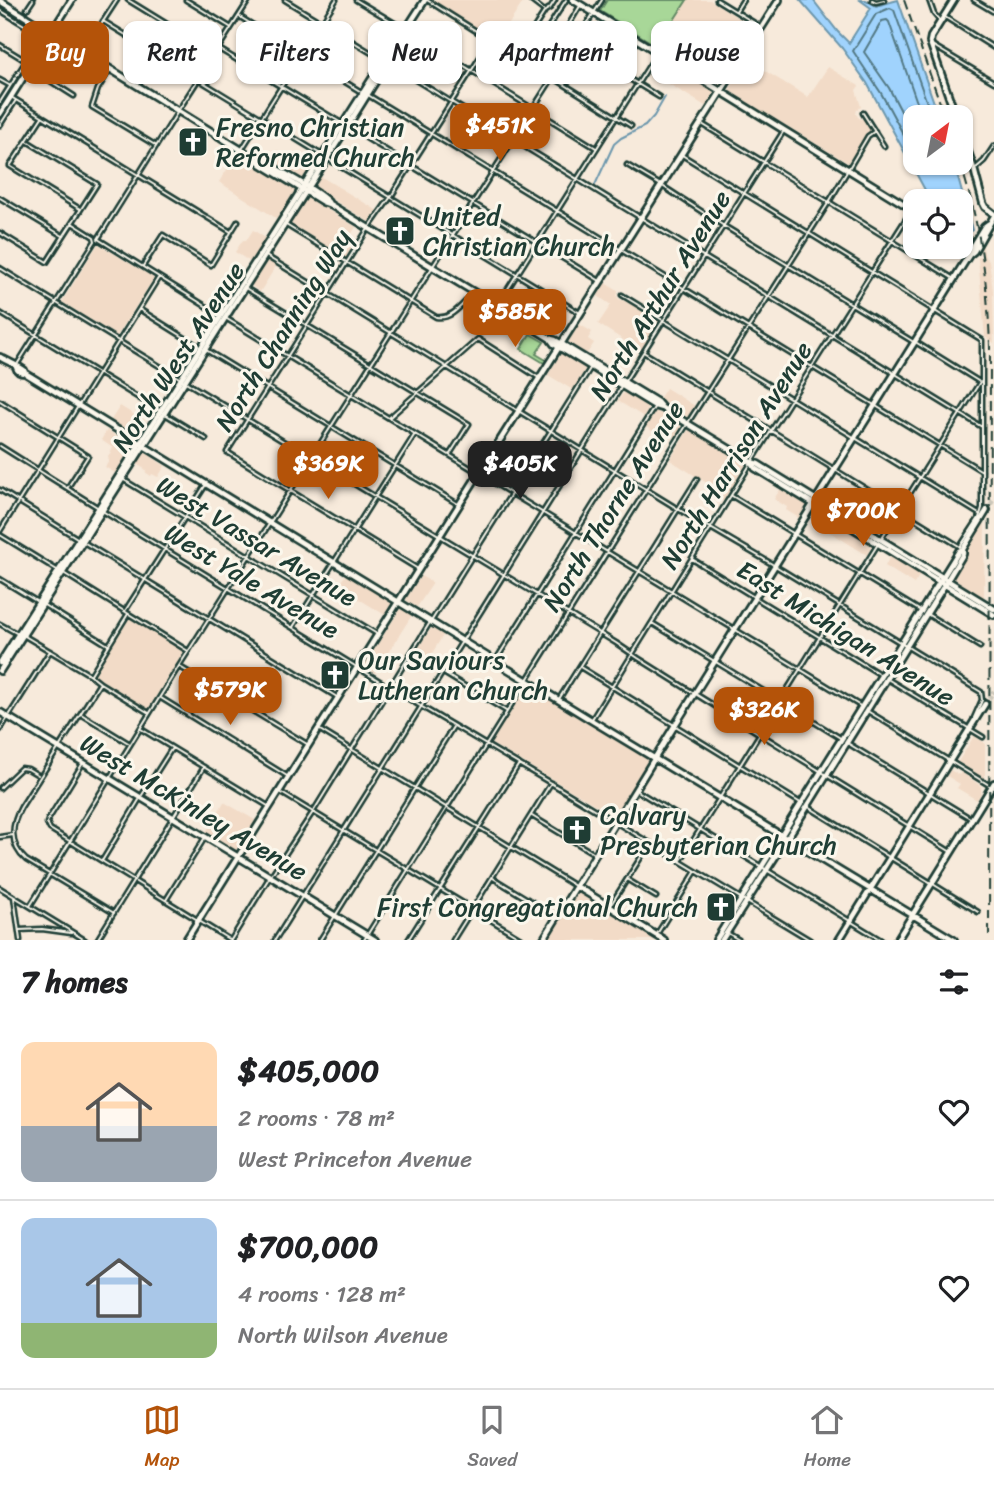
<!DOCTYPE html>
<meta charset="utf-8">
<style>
:root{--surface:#fff;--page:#f6f6f6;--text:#202124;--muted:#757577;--line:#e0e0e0;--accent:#b45309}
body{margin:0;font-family:Sriracha,sans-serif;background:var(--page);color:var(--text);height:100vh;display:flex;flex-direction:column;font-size:26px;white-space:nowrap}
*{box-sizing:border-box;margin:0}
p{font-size:23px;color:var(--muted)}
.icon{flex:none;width:38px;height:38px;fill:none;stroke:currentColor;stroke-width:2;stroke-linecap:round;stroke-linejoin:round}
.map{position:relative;height:940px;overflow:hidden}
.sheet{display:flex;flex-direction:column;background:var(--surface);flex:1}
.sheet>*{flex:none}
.guide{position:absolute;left:21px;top:21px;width:952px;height:63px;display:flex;gap:14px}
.needle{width:46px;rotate:32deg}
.controls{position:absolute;left:903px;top:105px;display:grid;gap:14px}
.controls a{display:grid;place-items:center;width:70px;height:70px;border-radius:14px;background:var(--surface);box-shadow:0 2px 5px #0004;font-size:35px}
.price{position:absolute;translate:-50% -60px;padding:0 16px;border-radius:14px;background:var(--accent);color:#fff;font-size:23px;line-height:46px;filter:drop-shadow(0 2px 4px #0008)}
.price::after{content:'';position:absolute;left:50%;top:42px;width:21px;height:16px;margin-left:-10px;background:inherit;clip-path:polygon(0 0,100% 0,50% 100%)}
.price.active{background:#222;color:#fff}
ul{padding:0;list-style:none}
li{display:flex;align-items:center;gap:21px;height:175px;padding:0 21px}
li+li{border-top:2px solid var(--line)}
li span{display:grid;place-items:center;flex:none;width:196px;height:140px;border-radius:14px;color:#555}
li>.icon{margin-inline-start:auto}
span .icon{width:84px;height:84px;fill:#fffc;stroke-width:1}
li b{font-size:30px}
h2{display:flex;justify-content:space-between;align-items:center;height:84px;padding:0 21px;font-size:30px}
.pill{padding:0 24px;border-radius:14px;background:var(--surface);box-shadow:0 2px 5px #0004;font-size:24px;line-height:63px}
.pill.active{background:var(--accent);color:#fff}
.menu{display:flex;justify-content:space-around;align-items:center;height:98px;border-top:2px solid var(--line);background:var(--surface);font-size:19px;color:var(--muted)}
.menu a{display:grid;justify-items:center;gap:4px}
.menu .active{color:var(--accent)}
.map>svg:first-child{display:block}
</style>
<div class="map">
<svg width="994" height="940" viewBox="0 0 994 940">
<rect width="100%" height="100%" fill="#f7eadb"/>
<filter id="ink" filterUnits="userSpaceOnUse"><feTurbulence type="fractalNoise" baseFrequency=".0143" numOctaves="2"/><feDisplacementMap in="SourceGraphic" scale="14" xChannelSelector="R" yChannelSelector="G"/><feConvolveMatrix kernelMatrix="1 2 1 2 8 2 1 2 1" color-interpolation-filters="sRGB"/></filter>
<g filter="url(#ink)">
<path fill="#f2dbc7" d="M 432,0 L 519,0 L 523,2 L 498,41 Z
M 687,0 L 710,0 L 756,29 L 721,83 L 718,84 L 657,46 Z
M 747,60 L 808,97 L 828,67 L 859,86 L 856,90 L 861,107 L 857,109 L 856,114 L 859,118 L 865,120 L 871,130 L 866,135 L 848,163 L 729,91 Z
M 668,64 L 715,93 L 707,107 L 659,78 Z
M 277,150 L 311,171 L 305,180 L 302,181 L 270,161 Z
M 237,154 L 296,190 L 279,220 L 219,182 Z
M 320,176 L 378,211 L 371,223 L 315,188 L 314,186 Z
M 306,198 L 308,198 L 356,227 L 348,239 L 355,243 L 346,258 L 290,223 Z
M 253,230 L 267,239 L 252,263 L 235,252 L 243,240 L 246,241 Z
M 982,242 L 985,257 L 989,261 L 993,291 L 994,343 L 985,337 L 978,258 L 981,256 L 979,247 Z
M 98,244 L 154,278 L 117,336 L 62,302 Z
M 267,260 L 276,266 L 260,292 L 251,285 Z
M 605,283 L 618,291 L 617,297 L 619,299 L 625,301 L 660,322 L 641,351 L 598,324 L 611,305 L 598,296 Z
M 579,324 L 592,332 L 588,339 L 594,343 L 586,355 L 568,343 Z
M 561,353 L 586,368 L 573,390 L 548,375 Z
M 666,388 L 695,406 L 688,417 L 659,399 Z
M 624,392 L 649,407 L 644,417 L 618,401 Z
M 120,406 L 149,424 L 142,436 L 139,437 L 111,420 Z
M 656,411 L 681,427 L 676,437 L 663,429 L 659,435 L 646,427 Z
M 689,429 L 746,465 L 724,501 L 712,493 L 715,488 L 670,460 Z
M 107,430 L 132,447 L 133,449 L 117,474 L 105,467 L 109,461 L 108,457 L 113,448 L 101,440 Z
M 144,453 L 146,453 L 165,466 L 158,477 L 152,474 L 151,476 L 145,472 L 146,470 L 137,464 Z
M 781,488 L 807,504 L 799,518 L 786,510 L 787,507 L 774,499 Z
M 837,495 L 867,513 L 860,523 L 831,505 Z
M 831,518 L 873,544 L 867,555 L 825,529 Z
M 985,520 L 984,600 L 951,579 L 950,577 Z
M 891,555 L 921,573 L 914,584 L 885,566 Z
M 346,574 L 393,603 L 385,615 L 338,586 Z
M 421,576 L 433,583 L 417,607 L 407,601 L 406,599 Z
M 401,608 L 412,615 L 375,673 L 364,666 Z
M 129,618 L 184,652 L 148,709 L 99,679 L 94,674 Z
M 432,627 L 444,634 L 429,658 L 416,651 Z
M 528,685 L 647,759 L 648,761 L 615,814 L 613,815 L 492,744 L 491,742 Z
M 974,736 L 985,743 L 985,779 L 958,762 Z
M 950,770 L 959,775 L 961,772 L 981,786 L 981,793 L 977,800 L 957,788 L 960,784 L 947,776 Z
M 224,802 L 255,820 L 236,850 L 206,832 Z
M 578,893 L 656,940 L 548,940 Z"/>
<path fill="#a8d798" stroke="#648a66" stroke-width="2" d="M 607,0 L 687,0 L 657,46 L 600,11 Z
M 530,334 L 544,342 L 536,354 L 546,360 L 544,363 L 521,349 Z"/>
<path fill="#a0d3fd" stroke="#6c97ad" stroke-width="2" d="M 800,0 L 813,0 L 838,32 L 849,43 L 871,8 L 860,0 L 866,0 L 876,6 L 898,0 L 939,117 L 915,117 L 915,163 L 954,163 L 972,230 L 965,235 L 973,241 L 969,248 L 966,248 L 961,243 L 961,201 L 931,201 L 867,83 L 842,48 Z"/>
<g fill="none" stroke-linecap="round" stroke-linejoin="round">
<path stroke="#537984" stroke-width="2" d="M 915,138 L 889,88 L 864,52 L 882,21 L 887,20 L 889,22 L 922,117
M 915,156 L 881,93 L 853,51 L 876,14 L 890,8 L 894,10 L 932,117"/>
<path stroke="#6c97ad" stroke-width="2" d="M 595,185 L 614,144 L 621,138 L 645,126 L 654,116 L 665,97"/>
<path stroke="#ccc7ba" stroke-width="4.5" stroke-dasharray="4.5 2" stroke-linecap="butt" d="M 987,510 L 994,499
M 985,704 L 994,691"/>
<g stroke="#1f3d34" stroke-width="7">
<path id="street" d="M 128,0 L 214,53
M 186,0 L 230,27
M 285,0 L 982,427
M 356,0 L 403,28
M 427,0 L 552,79
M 530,0 L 543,10
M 717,0 L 761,27
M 872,0 L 876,2 L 884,0
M 929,0 L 934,14 L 940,21
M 974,0 L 994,12
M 27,9 L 33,0
M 0,10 L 42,36 L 0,102
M 736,11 L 743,0
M 240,17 L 363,93
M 945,17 L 994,48
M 103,21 L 322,155
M 408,31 L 596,148
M 521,35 L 527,39 L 545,11 L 550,8 L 555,0
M 562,36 L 580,6
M 0,45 L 26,61
M 932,45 L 994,82
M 576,46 L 659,97
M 219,49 L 343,124
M 83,52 L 117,0
M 565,59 L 539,42 L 566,0
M 30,68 L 74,96
M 109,71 L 98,89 L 92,107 L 155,145
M 554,78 L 631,126
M 0,80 L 9,85
M 368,95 L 982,471
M 11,97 L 231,232
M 180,108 L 249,0
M 177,113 L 98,239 L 220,315
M 863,113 L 884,146
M 42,117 L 10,166 L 80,209
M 702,124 L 954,279
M 0,125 L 16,100
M 348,127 L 600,281
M 242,149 L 336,0
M 682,155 L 982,340 L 982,508 L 979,518 L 960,547
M 328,159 L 580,313
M 627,165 L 659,184
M 975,169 L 984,161 L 994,146
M 664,187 L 724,226 L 912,341
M 0,198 L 63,236
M 286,225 L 436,317 C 452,320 462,304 473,294
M 0,233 L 47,262 L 97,184 L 27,141
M 266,256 L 678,509 L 772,564
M 143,266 L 163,235 L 211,265 L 238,221
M 0,268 C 204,395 411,517 616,643 L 638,658 L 692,692
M 247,289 L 469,424 L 450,454
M 622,295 L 979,514
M 497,306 L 657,53
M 139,309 L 198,346
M 0,313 L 160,411
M 227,319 L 477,472
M 917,343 L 978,381
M 206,350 L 458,504
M 645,353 L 959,546
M 18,363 L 95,241 L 94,237 L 72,223
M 625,381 L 783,132
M 0,401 L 88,456 L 68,487
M 165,414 L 206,439
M 390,417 L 478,339 L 539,378
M 689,421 L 829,202 L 868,136 L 875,131
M 0,446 L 97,507
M 481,475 L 862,707
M 124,480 L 377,634
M 0,490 L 77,538
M 732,496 L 919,610
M 104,512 L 422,707 L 564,791 L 810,940
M 0,531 L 159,277
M 0,535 L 57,570
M 881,539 L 980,382
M 85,543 L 337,697
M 692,559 L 881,675
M 777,567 L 981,692 L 982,700 L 974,718
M 418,569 L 227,452 L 366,232 L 390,198 L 491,40
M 65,574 L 188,651
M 0,579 L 36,601
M 44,605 L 108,645
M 125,611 L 205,486
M 927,614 L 980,647
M 432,620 L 591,367
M 652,623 L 842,739
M 0,624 L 18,634
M 293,627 L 415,434
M 23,635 L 90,675 L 100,683 L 149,713
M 496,660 L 655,406
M 180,667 L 307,744
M 580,667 L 799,802
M 91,674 L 128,614
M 445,674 L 506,711
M 889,680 L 983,737
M 100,683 L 21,807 C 11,825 9,845 26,860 L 114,913
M 697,695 L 951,852
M 161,698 L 287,776
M 559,699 L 697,479
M 869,712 L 994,788
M 10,714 L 50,651
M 81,714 L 130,744
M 592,719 L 771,431 L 911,211
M 141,729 L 268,806
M 0,730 L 7,719
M 320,730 L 575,886
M 849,744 L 970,818
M 83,763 L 48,820 L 47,823 L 50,829 L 230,940
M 0,788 L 21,768 L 28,769 L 38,775
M 636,790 L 881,940
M 280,792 L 524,940
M 142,795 L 172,748
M 807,806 L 978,912
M 532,816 L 593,853
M 0,837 L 13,835
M 681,860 L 878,544
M 102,861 L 139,800
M 272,874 L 313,812 L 429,624
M 493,878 L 557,917
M 628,880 L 656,897
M 0,888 L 85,940
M 14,897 L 20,940
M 166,900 L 204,839
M 30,906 L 179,666 L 602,0
M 610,906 L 650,843
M 19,930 L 42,929 L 71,933
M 657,934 L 696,871
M 729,934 L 739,940
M 97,940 L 204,767
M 231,940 L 269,878
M 275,940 L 622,386
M 320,940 L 453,727
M 364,940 L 686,426
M 408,940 L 519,764
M 453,940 L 551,783"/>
</g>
<g stroke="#1f3d34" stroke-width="10">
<path id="secondary" d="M 573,0 L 915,211
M 954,0 L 931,37 L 930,42 L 956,117
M 0,1 L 256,159 L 261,164 L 323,202 L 329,204 L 551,339 L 555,340 L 657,402 L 662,408
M 0,114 L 72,0
M 961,131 L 974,169 L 983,203 L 985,207 L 994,214
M 258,159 L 263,161 C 279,171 316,189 328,202
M 957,247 L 969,255
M 971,252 L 970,250 L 984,227 L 988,224
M 551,340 L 554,344 L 655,406 L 662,408 L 751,462 L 758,464 L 994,609
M 0,357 C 8,362 17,365 24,370 L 25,373
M 16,367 C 17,371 20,373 25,373 L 591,720 L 954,940
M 752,463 L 755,468 L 994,615
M 0,663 L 382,63 L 385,62 L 425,0
M 0,671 L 347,127 L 385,66 L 385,62
M 0,712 L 375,940
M 576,886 L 664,940
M 186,940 L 459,505 L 779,0
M 543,940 L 675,725 L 969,255 L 974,251 L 994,216
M 716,940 L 959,551 L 963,549 L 987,510
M 722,940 L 807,807 L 945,584 L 963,554 L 963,549
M 839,940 L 985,704
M 897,940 L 994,783"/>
</g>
<use href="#street" stroke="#fbf7ec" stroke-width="2"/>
<use href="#secondary" stroke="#fbf7ec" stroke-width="4.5"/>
<path stroke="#1f3d34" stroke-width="2" stroke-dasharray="10 5" stroke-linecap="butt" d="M 904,0 L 945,117
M 960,163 C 980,223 988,284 990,347 L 989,940"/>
</g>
</g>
<defs>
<g id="church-square" transform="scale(1.575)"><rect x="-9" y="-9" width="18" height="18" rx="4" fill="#1f3d34" stroke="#fbf7ec"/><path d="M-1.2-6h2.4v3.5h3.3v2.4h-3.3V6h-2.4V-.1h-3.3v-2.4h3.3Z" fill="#fff"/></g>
</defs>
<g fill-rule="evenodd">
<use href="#church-square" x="193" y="142"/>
<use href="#church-square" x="400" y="231"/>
<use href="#church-square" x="335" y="675"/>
<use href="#church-square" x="577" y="830"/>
<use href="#church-square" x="721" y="907"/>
</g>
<g text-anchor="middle" stroke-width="6" stroke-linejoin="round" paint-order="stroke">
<g font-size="26" fill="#1f3d34" stroke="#fbf7ec" text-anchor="start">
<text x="216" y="136">Fresno Christian<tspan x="216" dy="30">Reformed Church</tspan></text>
<text x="423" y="225">United<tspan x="423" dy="30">Christian Church</tspan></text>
<text x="358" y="669">Our Saviours<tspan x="358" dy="30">Lutheran Church</tspan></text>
<text x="600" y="824">Calvary<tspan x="600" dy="30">Presbyterian Church</tspan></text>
<text x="698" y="916" text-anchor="end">First Congregational Church</text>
</g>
<g font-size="26" fill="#1f3d34" stroke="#fbf7ec">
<text transform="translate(660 295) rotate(-58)" y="9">North Arthur Avenue</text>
<text transform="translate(283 330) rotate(-58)" y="9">North Channing Way</text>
<text transform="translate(178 357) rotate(-57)" y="9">North West Avenue</text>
<text transform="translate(736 455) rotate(-58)" y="9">North Harrison Avenue</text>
<text transform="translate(613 506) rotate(-58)" y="9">North Thorne Avenue</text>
<text transform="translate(257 541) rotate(31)" y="9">West Vassar Avenue</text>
<text transform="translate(252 581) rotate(31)" y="9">West Yale Avenue</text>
<text transform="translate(846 633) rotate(32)" y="9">East Michigan Avenue</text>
<text transform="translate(194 807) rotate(31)" y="9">West McKinley Avenue</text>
</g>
</g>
</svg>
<div class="controls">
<a><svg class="needle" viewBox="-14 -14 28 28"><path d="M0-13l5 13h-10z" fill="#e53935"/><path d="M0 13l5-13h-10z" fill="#757577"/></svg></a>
<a><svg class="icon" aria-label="locate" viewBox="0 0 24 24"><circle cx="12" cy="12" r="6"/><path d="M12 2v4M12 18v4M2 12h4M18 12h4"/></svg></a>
</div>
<b class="price" style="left:500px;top:163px">$451K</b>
<b class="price" style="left:515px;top:349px">$585K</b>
<b class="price" style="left:328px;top:501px">$369K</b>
<b class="price active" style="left:520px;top:501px">$405K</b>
<b class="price" style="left:863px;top:548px">$700K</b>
<b class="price" style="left:230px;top:727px">$579K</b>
<b class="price" style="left:764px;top:747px">$326K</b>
<div class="guide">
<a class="pill active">Buy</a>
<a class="pill">Rent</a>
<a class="pill">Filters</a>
<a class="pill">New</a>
<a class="pill">Apartment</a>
<a class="pill">House</a>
</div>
</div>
<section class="sheet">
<h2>7 homes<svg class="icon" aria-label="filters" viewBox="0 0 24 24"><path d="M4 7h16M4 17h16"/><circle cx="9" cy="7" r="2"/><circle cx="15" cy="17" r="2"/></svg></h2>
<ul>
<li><span style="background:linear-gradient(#ffd9b3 60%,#9aa5b1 0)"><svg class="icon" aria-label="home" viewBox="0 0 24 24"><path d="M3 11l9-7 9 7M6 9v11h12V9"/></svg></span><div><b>$405,000</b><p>2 rooms · 78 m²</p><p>West Princeton Avenue</p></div><svg class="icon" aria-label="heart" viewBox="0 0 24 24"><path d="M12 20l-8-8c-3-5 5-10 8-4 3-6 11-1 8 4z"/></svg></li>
<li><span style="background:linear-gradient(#a9c7e8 75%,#8fb573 0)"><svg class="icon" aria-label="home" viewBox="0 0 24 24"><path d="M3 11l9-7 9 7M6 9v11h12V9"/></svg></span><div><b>$700,000</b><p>4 rooms · 128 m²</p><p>North Wilson Avenue</p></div><svg class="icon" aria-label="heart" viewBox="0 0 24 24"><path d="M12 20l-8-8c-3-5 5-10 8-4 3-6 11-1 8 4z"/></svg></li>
</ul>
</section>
<nav class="menu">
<a class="active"><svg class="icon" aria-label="map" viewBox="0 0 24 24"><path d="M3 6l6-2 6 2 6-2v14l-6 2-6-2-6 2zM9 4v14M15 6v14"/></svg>Map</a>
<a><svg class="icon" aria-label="saved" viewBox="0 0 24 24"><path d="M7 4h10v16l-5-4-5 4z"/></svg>Saved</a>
<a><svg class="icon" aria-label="home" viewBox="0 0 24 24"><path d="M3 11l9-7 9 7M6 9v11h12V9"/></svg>Home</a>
</nav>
